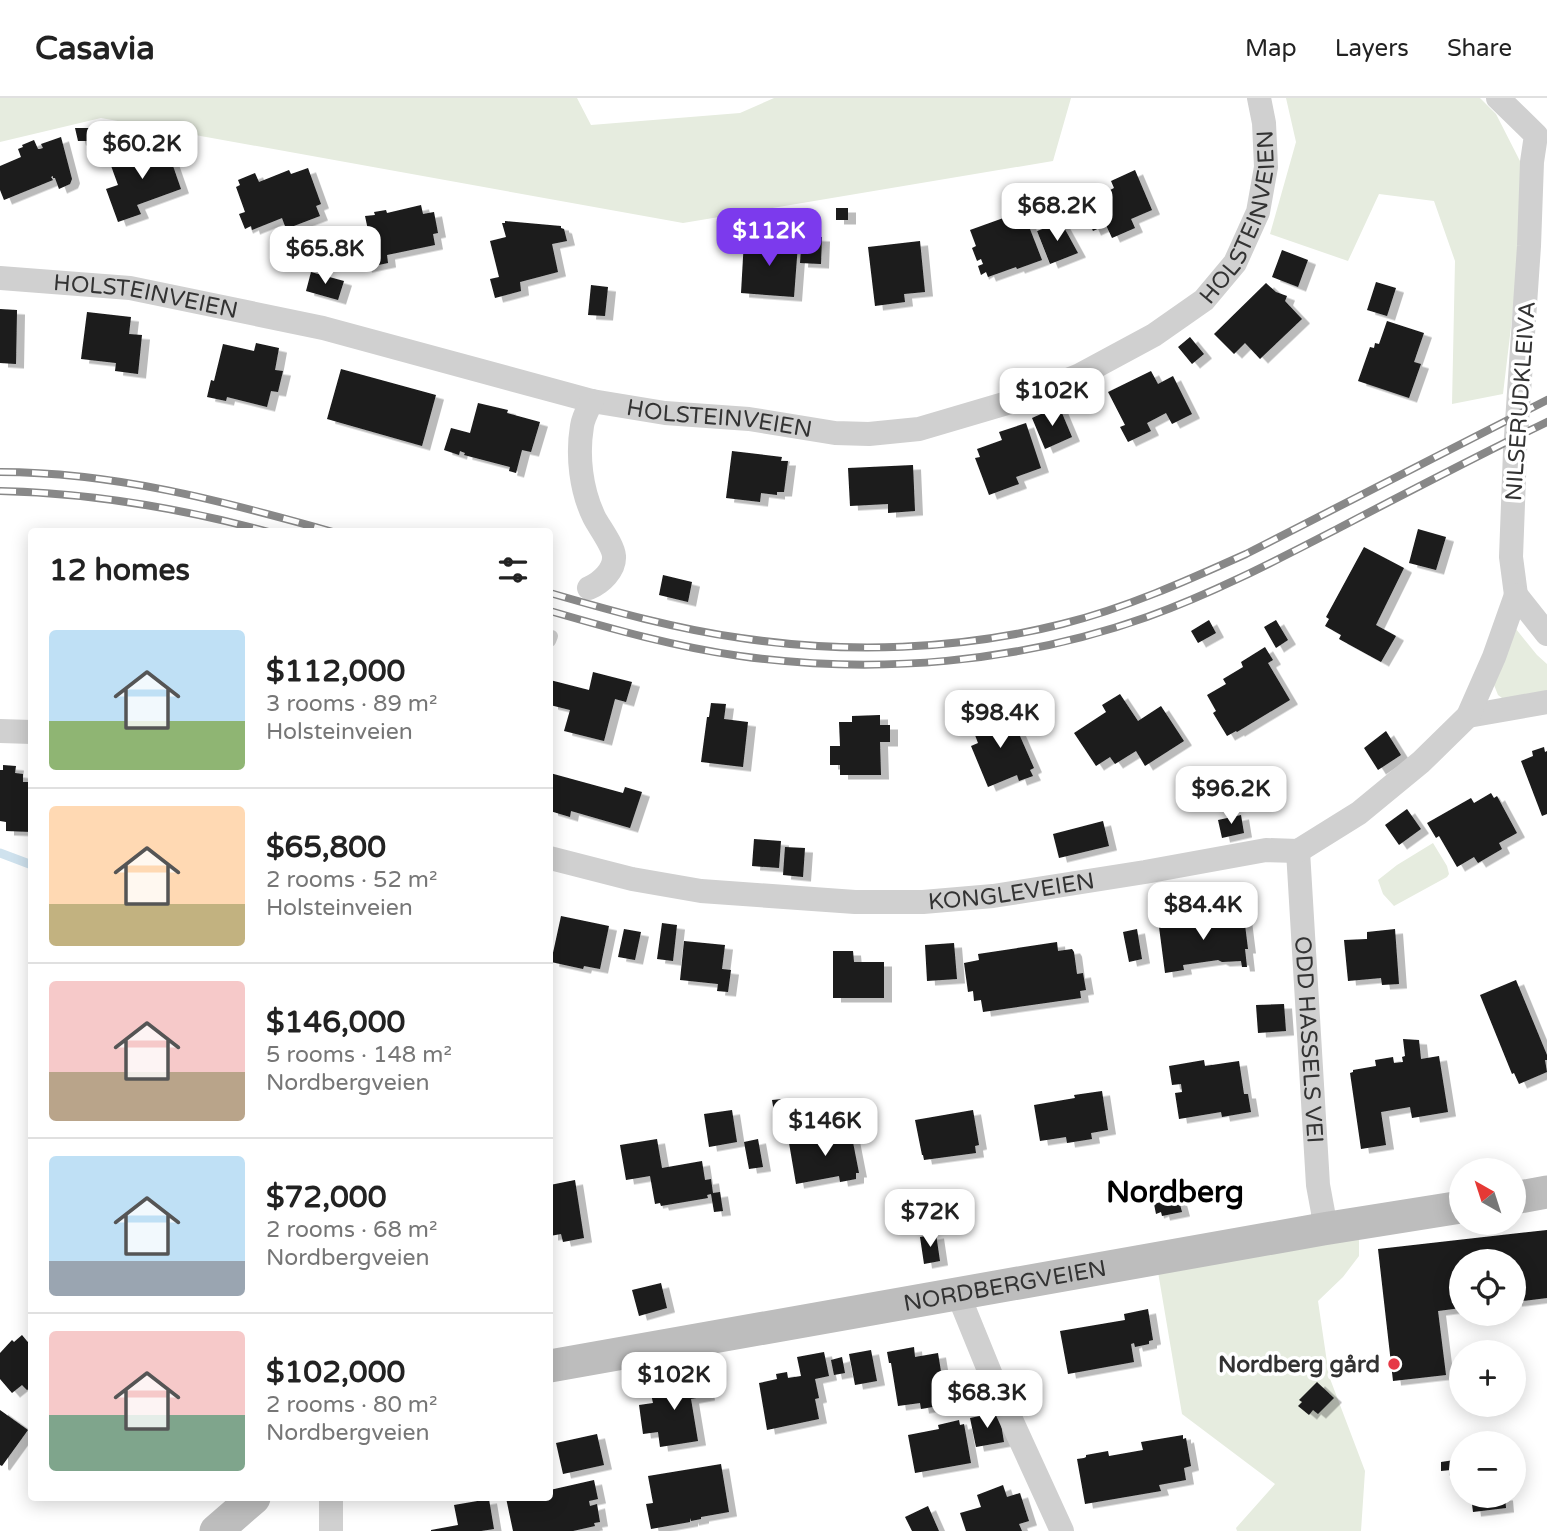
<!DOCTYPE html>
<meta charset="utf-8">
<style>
:root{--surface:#fff;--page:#f6f6f6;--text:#222;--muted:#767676;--line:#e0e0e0;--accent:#7c3aed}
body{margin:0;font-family:"Varela Round",sans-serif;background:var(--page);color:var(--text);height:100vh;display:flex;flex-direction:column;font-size:26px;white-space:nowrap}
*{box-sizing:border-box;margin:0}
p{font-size:23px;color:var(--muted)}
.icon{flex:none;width:38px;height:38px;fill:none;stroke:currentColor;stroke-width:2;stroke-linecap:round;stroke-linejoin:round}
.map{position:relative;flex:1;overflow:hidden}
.side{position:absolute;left:28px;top:430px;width:525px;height:973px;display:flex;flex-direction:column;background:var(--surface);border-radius:7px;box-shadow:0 4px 18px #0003}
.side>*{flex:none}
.needle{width:46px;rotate:321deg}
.controls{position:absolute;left:1449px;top:1060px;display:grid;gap:14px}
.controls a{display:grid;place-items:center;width:77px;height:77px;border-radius:50%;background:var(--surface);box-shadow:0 4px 18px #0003;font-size:35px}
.price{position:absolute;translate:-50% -60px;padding:0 16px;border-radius:14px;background:#fff;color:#222;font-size:23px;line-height:46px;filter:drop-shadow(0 2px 4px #0008)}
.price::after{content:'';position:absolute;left:50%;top:42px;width:21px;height:16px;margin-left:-10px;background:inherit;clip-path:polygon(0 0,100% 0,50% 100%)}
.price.on{background:var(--accent);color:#fff}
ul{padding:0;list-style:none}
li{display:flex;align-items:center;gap:21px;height:175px;padding:0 21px}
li+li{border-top:2px solid var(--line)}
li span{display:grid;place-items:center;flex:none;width:196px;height:140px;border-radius:7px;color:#555}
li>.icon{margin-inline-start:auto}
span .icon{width:84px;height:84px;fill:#fffc;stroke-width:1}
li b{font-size:30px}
h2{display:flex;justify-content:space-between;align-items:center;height:84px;padding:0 21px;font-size:30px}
header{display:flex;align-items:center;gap:42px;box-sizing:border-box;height:98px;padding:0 35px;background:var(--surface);border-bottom:2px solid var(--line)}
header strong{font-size:33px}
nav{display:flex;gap:38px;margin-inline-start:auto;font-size:24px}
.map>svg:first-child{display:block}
</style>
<header>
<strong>Casavia</strong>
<nav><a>Map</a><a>Layers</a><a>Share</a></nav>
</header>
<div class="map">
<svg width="1547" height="1433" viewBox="0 0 1547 1433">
<defs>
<filter id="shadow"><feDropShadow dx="8" dy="4.5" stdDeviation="0" flood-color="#0004"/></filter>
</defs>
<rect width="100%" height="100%" fill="#fff"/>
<path fill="#e6ecdf" d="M 0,0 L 577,0 L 591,27 L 740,15 L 774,0 L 1071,0 L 1053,63 L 683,125 L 101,20 L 0,44 Z
M 1286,0 L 1480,0 L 1496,16 L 1522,67 L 1525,112 L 1503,296 L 1452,306 L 1455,163 L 1434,103 L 1379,96 L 1348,163 L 1270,136 L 1296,44 Z
M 1516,531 L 1537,557 L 1547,566 L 1547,594 L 1506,603 L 1498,597 L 1494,587 Z
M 1433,745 L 1447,768 L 1449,776 L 1447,779 L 1394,808 L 1383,796 L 1378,782 L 1397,767 Z
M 1359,1139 L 1359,1158 L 1343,1179 L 1318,1203 L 1329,1278 L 1365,1373 L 1361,1433 L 1237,1433 L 1236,1430 L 1275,1386 L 1182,1316 L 1158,1174 Z"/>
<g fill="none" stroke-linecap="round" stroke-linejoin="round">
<path stroke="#cfe2ee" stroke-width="9" d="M 0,755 L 32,767"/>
</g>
<path fill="#1a1a1a" filter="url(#shadow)" d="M 102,27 L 122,28 L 122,40 L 101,38 Z
M 75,30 L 89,30 L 88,43 L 78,43 Z
M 61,39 L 72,81 L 70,86 L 59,91 L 55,80 L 53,80 L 53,78 L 51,79 L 53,82 L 4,102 L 0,92 L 0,68 L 21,59 L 18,51 L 23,49 L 22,47 L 34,42 L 38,51 L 40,51 L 43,50 L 41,46 Z
M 165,45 L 181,91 L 137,107 L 141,116 L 118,124 L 106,91 L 118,87 L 110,65 L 121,61 L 120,58 L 126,56 L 127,59 Z
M 308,70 L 321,106 L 316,108 L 320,118 L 286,131 L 282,120 L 252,132 L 251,128 L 245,131 L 239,116 L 245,114 L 236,89 L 240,87 L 238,82 L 255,75 L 259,84 L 289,72 L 291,76 Z
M 1135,72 L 1152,112 L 1131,121 L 1135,130 L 1112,140 L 1106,127 L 1093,133 L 1082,108 L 1105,98 L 1104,95 L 1114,90 L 1111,83 Z
M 421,107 L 423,116 L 434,114 L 438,135 L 433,136 L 435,147 L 387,157 L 388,165 L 364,170 L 360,148 L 371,146 L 365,118 L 375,117 L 374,114 L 386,112 L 387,115 Z
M 836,110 L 848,110 L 848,122 L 836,122 Z
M 1023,113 L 1042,162 L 1017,171 L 1016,169 L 988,179 L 986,174 L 981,177 L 978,168 L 983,166 L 981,161 L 977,163 L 972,150 L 976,148 L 970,132 Z
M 505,123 L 561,128 L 561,130 L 564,131 L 567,143 L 552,146 L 558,174 L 520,184 L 521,193 L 495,200 L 490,181 L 499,179 L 490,143 L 506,139 L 502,125 L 505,125 Z
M 1061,124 L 1078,155 L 1050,166 L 1037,133 Z
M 802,138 L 822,139 L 821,166 L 800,165 Z
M 774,139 L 782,139 L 782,145 L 798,146 L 794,199 L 741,195 L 744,142 L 773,145 Z
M 920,143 L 925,194 L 904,196 L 905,204 L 875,208 L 868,149 Z
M 1282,152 L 1308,162 L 1298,189 L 1272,179 Z
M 311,174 L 344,183 L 338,202 L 306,193 Z
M 1376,184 L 1396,190 L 1387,218 L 1367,212 Z
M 1266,185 L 1276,194 L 1287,198 L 1285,203 L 1302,221 L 1260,261 L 1245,245 L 1234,256 L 1214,236 Z
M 591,187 L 608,189 L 605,218 L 588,217 Z
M 0,211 L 17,212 L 16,266 L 0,265 Z
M 87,214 L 131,219 L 129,236 L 142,237 L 138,276 L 115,273 L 116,265 L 81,261 Z
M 1387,223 L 1424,235 L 1414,264 L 1421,266 L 1409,300 L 1358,283 L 1370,249 L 1374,250 L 1375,245 L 1379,246 Z
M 1190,239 L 1204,256 L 1192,266 L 1178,249 Z
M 256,245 L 279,250 L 275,272 L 283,273 L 278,294 L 271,293 L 267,309 L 227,299 L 226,303 L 207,299 L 211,282 L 214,283 L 223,246 L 254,253 Z
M 341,271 L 436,297 L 422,348 L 327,321 Z
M 1151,273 L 1158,286 L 1173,278 L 1192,316 L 1172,326 L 1166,315 L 1147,325 L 1151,333 L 1128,344 L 1120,329 L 1125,327 L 1108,294 Z
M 478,305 L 508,312 L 507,315 L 540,324 L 531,354 L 522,352 L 516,375 L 509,373 L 510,369 L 464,357 L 465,355 L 460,353 L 459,357 L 444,352 L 451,330 L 470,335 Z
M 1059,308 L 1072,339 L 1045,351 L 1032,320 Z
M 1026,325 L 1041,370 L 1016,379 L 1019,386 L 989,397 L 975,360 L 980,359 L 977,351 L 1002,342 L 999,334 Z
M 732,353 L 782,359 L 781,363 L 788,363 L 784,394 L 777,394 L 777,397 L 761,395 L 760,404 L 726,400 Z
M 913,367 L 915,413 L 888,415 L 888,406 L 850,408 L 848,370 Z
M 1418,431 L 1446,439 L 1436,472 L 1409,465 Z
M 1364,449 L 1404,470 L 1376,527 L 1396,538 L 1381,564 L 1339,541 L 1341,537 L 1325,528 L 1329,521 L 1326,519 Z
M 663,477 L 692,484 L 688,504 L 659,497 Z
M 1209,522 L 1216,535 L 1198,545 L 1191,533 Z
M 1276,522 L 1288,542 L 1276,550 L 1264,529 Z
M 1265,549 L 1273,562 L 1268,565 L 1290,602 L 1237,634 L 1236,633 L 1227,638 L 1213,615 L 1216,613 L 1207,597 L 1226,586 L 1223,581 L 1243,569 L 1241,564 Z
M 593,574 L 632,584 L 626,604 L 615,601 L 604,643 L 564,633 L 570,612 L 550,607 L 550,582 L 589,592 Z
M 1120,596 L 1138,623 L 1161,608 L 1184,643 L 1145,668 L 1136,653 L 1115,666 L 1110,659 L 1096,668 L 1074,635 L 1106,614 L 1102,607 Z
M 711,605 L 726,606 L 724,621 L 748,624 L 743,669 L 701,664 L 707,619 L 709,619 Z
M 1002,611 L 1010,631 L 1016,629 L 1034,670 L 1030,672 L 1033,678 L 1019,683 L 1017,677 L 988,689 L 971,648 L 978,645 L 970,624 Z
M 880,617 L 880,627 L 890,627 L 890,644 L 880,644 L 881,677 L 840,677 L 840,667 L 830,667 L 830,648 L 840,648 L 839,624 L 852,624 L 852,618 Z
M 1386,633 L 1401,657 L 1378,672 L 1364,650 Z
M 1544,649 L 1545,654 L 1547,653 L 1547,716 L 1542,718 L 1521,663 L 1533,658 L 1532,653 Z
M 3,667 L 16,668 L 15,675 L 23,676 L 23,684 L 32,684 L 32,734 L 6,733 L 6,724 L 0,723 L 0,672 L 3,672 Z
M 550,675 L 623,695 L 625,689 L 642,694 L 630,730 L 571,713 L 570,719 L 550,713 Z
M 1491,695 L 1494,700 L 1497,698 L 1517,735 L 1499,745 L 1502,751 L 1478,765 L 1474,759 L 1457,769 L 1439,738 L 1436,740 L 1427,725 L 1471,700 L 1474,705 Z
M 1407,711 L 1421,731 L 1399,747 L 1385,727 Z
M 1241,717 L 1244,735 L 1222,740 L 1218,722 Z
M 1103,723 L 1109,748 L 1059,760 L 1053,736 Z
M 754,741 L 781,743 L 779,770 L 752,768 Z
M 785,749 L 805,750 L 803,779 L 783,777 Z
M 1225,814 L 1225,820 L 1232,819 L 1232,821 L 1244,819 L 1248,851 L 1245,851 L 1247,869 L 1242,869 L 1241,863 L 1222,864 L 1218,862 L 1183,867 L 1184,872 L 1165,875 L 1159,829 L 1163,829 L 1163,823 L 1177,821 L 1178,827 L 1211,822 L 1210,817 Z
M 561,818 L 609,828 L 600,871 L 584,868 L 583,871 L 551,864 Z
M 662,825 L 677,827 L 673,863 L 657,861 Z
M 624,831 L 641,834 L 635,862 L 618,859 Z
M 1137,831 L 1142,861 L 1129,864 L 1123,834 Z
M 1395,831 L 1399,886 L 1382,887 L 1381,880 L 1348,883 L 1344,842 L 1367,841 L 1367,834 Z
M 684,843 L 725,847 L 722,871 L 731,872 L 728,894 L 717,893 L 718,886 L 680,882 Z
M 1057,844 L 1058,853 L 1072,851 L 1074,854 L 1077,876 L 1083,875 L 1086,892 L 1080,893 L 1081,900 L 983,914 L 981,902 L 974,903 L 973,893 L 968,894 L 964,865 L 979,862 L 978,856 Z
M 954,845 L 957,881 L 927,883 L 925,847 Z
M 833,853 L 853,853 L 854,864 L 884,864 L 884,900 L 833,900 Z
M 1516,882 L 1547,957 L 1547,962 L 1545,962 L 1547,974 L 1519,986 L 1514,975 L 1512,976 L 1480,897 Z
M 1284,906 L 1286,933 L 1258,935 L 1256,907 Z
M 1403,941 L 1419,942 L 1421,961 L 1439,958 L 1448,1014 L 1412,1020 L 1410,1009 L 1381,1014 L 1386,1047 L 1361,1051 L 1350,975 L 1353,974 L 1353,972 L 1376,968 L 1375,962 L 1393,959 L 1394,965 L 1403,964 L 1402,959 L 1405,958 Z
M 1204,962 L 1205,968 L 1239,963 L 1244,996 L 1248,996 L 1251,1014 L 1222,1019 L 1221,1014 L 1179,1021 L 1175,995 L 1182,994 L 1181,986 L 1172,987 L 1169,968 Z
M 1102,993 L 1108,1032 L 1091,1035 L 1092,1041 L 1067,1045 L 1066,1039 L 1040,1043 L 1034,1007 L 1075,1000 L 1074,997 Z
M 782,1001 L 785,1019 L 775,1020 L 772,1002 Z
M 732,1012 L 737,1044 L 709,1049 L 704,1016 Z
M 973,1012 L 979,1047 L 975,1048 L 976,1055 L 924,1062 L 923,1057 L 922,1057 L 915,1022 Z
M 848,1030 L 849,1035 L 851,1034 L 859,1075 L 856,1075 L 856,1081 L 840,1084 L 839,1078 L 796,1086 L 789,1045 L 832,1038 L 831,1033 Z
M 657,1041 L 662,1070 L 702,1063 L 705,1082 L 711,1081 L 713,1095 L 720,1094 L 723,1113 L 714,1114 L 711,1096 L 707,1097 L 708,1100 L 661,1108 L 660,1105 L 655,1106 L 650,1078 L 626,1082 L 620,1047 Z
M 758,1041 L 763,1069 L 749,1071 L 744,1044 Z
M 575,1082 L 584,1140 L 563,1144 L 561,1136 L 550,1138 L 550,1087 Z
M 1178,1099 L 1182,1114 L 1162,1118 L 1161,1114 L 1156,1116 L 1154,1106 Z
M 1547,1132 L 1547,1200 L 1514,1204 L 1514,1164 L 1461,1164 L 1461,1210 L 1438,1213 L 1446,1277 L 1393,1283 L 1378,1151 Z
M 936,1136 L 940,1163 L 924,1166 L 920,1139 Z
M 661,1185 L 667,1210 L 639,1218 L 632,1192 Z
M 1148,1211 L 1153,1242 L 1149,1243 L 1149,1246 L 1135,1249 L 1134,1245 L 1131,1246 L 1134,1264 L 1068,1276 L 1060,1233 L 1125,1222 L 1124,1216 Z
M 22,1237 L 32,1249 L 32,1289 L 27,1292 L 22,1287 L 12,1295 L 0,1281 L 0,1255 L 12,1242 L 14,1244 Z
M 914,1249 L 915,1259 L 938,1255 L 944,1292 L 948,1291 L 950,1306 L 921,1311 L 920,1305 L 898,1308 L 891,1265 L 889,1265 L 887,1254 Z
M 871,1252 L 877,1283 L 855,1287 L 849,1256 Z
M 824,1254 L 829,1278 L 815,1281 L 819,1300 L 815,1301 L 819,1321 L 767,1332 L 759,1285 L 777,1281 L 776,1276 L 787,1274 L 788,1280 L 801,1278 L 797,1259 Z
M 842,1259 L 845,1275 L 834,1277 L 831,1262 Z
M 702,1270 L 707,1298 L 691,1301 L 698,1343 L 660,1349 L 658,1334 L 643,1336 L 639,1307 L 653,1305 L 651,1296 L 690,1289 L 687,1272 Z
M 1317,1284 L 1334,1300 L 1318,1316 L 1313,1312 L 1309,1317 L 1298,1308 L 1302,1304 L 1299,1302 Z
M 0,1312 L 28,1332 L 2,1368 L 0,1367 Z
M 999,1314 L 1004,1344 L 976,1349 L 970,1320 Z
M 959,1322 L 960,1327 L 964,1326 L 971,1365 L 915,1375 L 908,1337 L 939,1331 L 938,1327 Z
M 597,1336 L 604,1367 L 563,1376 L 556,1345 Z
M 1183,1337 L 1183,1341 L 1186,1340 L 1191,1368 L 1184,1370 L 1186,1382 L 1159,1387 L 1161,1393 L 1085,1406 L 1077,1361 L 1084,1360 L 1086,1359 L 1086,1357 L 1108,1353 L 1109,1358 L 1143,1352 L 1141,1344 Z
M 1461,1361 L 1461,1371 L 1441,1373 L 1441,1364 Z
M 721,1366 L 729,1414 L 701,1419 L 701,1421 L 691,1423 L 690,1420 L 690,1424 L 651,1431 L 646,1406 L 653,1405 L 648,1378 Z
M 594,1382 L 598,1401 L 589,1403 L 590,1408 L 597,1406 L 600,1424 L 594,1425 L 595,1428 L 573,1433 L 513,1433 L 506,1400 L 550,1400 L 550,1392 Z
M 1003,1387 L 1007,1399 L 1020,1395 L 1029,1423 L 1019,1426 L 1022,1433 L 966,1433 L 960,1415 L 981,1409 L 977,1397 Z
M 1471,1398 L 1505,1398 L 1506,1410 L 1473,1414 Z
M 489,1401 L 494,1431 L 481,1433 L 431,1433 L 431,1432 L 458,1427 L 454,1407 Z
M 928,1408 L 939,1433 L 912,1433 L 905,1419 Z"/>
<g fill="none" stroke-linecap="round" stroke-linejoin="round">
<path stroke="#d0d0d0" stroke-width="12" d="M 550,543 L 552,538"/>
<g stroke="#d0d0d0" stroke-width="24">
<path d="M 1498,0 L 1536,37 L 1532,64 L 1529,148 L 1515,353 L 1511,459 L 1516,497"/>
<path id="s1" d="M 0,180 L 130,190 L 323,230 L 592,303 L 665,315 L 749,321 L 835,335 L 869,336 L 919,331 L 1014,303 L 1078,278 L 1154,237 L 1204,202 L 1235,165 L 1258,114 L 1266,69 L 1264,25 L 1259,0"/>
<path d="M 589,490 C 601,485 615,472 614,458 C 613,447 599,429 594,419 C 581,392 577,358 582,328 C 583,320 588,311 592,303"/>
<path d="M 1468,618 L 1547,604"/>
<path d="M 0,633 L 32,634"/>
<path id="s2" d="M 1298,753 L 1318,1087 L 1323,1114 L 1323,1131"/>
<path id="s3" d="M 550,760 L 632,781 L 701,793 L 855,804 L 923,804 L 993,798 L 1145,774 L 1266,752 L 1298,753 L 1359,715 L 1421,664 L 1468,618 L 1494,559 L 1516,497 L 1547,536"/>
<path d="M 958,1196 L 993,1282 L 1062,1433"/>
<path d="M 331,1400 L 331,1433"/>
</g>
<g stroke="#bdbdbd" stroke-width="33">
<path d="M 1514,1100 L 1547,1094"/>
<path id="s4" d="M 550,1268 L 1323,1131 L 1461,1109"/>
<path d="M 216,1433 L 254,1400"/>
</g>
<g stroke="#888" stroke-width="8">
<path id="rail" d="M 0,374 C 114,374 223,403 333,434
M 0,393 C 92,395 180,410 269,434
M 550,495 C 612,513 676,531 741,540 C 847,556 958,552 1062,526 C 1126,510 1186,483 1246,456 L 1547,302
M 550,513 C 612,531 676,549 740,558 C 876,577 1018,565 1147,519 C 1214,495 1277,462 1339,430 C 1408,394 1477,358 1547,324"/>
</g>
<use href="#rail" stroke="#fff" stroke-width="5" stroke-dasharray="16" stroke-linecap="butt"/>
</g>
<circle fill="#e63946" stroke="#fff" stroke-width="2.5" cx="1394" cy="1266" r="7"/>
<g text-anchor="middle" stroke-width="7" stroke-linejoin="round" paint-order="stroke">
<g font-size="23" fill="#333" stroke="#fff">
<text dy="8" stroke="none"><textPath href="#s1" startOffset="1344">HOLSTEINVEIEN</textPath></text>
<text dy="8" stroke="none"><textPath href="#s1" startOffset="147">HOLSTEINVEIEN</textPath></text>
<text transform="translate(1520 303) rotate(-86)" y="8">NILSERUDKLEIVA</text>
<text dy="8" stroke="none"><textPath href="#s1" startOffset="735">HOLSTEINVEIEN</textPath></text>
<text dy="8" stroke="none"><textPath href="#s3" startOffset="466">KONGLEVEIEN</textPath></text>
<text dy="8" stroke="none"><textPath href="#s2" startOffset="189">ODD HASSELS VEI</textPath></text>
<text dy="8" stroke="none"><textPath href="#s4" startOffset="462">NORDBERGVEIEN</textPath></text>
</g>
<g font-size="23" font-weight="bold" fill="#333" stroke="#fff" text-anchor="end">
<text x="1380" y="1274">Nordberg gård</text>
</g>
<g font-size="30" font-weight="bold" fill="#000" stroke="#fff">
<text x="1175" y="1104">Nordberg</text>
</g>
</g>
</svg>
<div class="controls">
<a><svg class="needle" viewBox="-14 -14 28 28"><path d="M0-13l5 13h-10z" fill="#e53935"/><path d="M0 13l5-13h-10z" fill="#767676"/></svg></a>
<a><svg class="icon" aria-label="locate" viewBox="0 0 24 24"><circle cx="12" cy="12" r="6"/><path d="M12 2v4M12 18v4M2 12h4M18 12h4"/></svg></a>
<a>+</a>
<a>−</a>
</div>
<b class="price" style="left:142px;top:83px">$60.2K</b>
<b class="price" style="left:1057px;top:145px">$68.2K</b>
<b class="price on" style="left:769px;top:170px">$112K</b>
<b class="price" style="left:325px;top:188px">$65.8K</b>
<b class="price" style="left:1052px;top:330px">$102K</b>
<b class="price" style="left:1000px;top:652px">$98.4K</b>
<b class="price" style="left:1231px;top:728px">$96.2K</b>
<b class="price" style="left:1203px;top:844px">$84.4K</b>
<b class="price" style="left:825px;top:1060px">$146K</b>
<b class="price" style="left:930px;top:1151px">$72K</b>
<b class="price" style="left:674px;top:1314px">$102K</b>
<b class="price" style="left:987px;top:1332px">$68.3K</b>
<section class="side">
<h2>12 homes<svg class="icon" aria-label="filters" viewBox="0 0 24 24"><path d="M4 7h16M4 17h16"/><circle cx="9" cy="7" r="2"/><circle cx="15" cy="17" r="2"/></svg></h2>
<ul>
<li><span style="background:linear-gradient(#bfe0f5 65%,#8fb573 0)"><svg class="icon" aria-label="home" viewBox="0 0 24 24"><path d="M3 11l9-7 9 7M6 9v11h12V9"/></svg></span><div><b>$112,000</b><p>3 rooms · 89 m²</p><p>Holsteinveien</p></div></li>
<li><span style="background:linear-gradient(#ffd9b3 70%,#c2b280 0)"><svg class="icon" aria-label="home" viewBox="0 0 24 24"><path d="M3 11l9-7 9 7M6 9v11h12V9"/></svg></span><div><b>$65,800</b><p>2 rooms · 52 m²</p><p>Holsteinveien</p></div></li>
<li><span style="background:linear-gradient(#f6c9c9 65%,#b9a48a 0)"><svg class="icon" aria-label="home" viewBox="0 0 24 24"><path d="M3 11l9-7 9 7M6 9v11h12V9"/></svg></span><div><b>$146,000</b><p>5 rooms · 148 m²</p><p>Nordbergveien</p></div></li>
<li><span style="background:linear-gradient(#bfe0f5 75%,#9aa5b1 0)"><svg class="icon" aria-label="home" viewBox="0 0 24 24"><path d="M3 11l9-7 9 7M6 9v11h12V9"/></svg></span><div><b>$72,000</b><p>2 rooms · 68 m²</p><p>Nordbergveien</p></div></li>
<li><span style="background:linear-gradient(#f6c9c9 60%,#7fa58c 0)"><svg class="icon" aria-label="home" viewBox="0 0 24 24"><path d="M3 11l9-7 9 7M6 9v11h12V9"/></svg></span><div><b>$102,000</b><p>2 rooms · 80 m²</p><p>Nordbergveien</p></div></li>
</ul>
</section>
</div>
